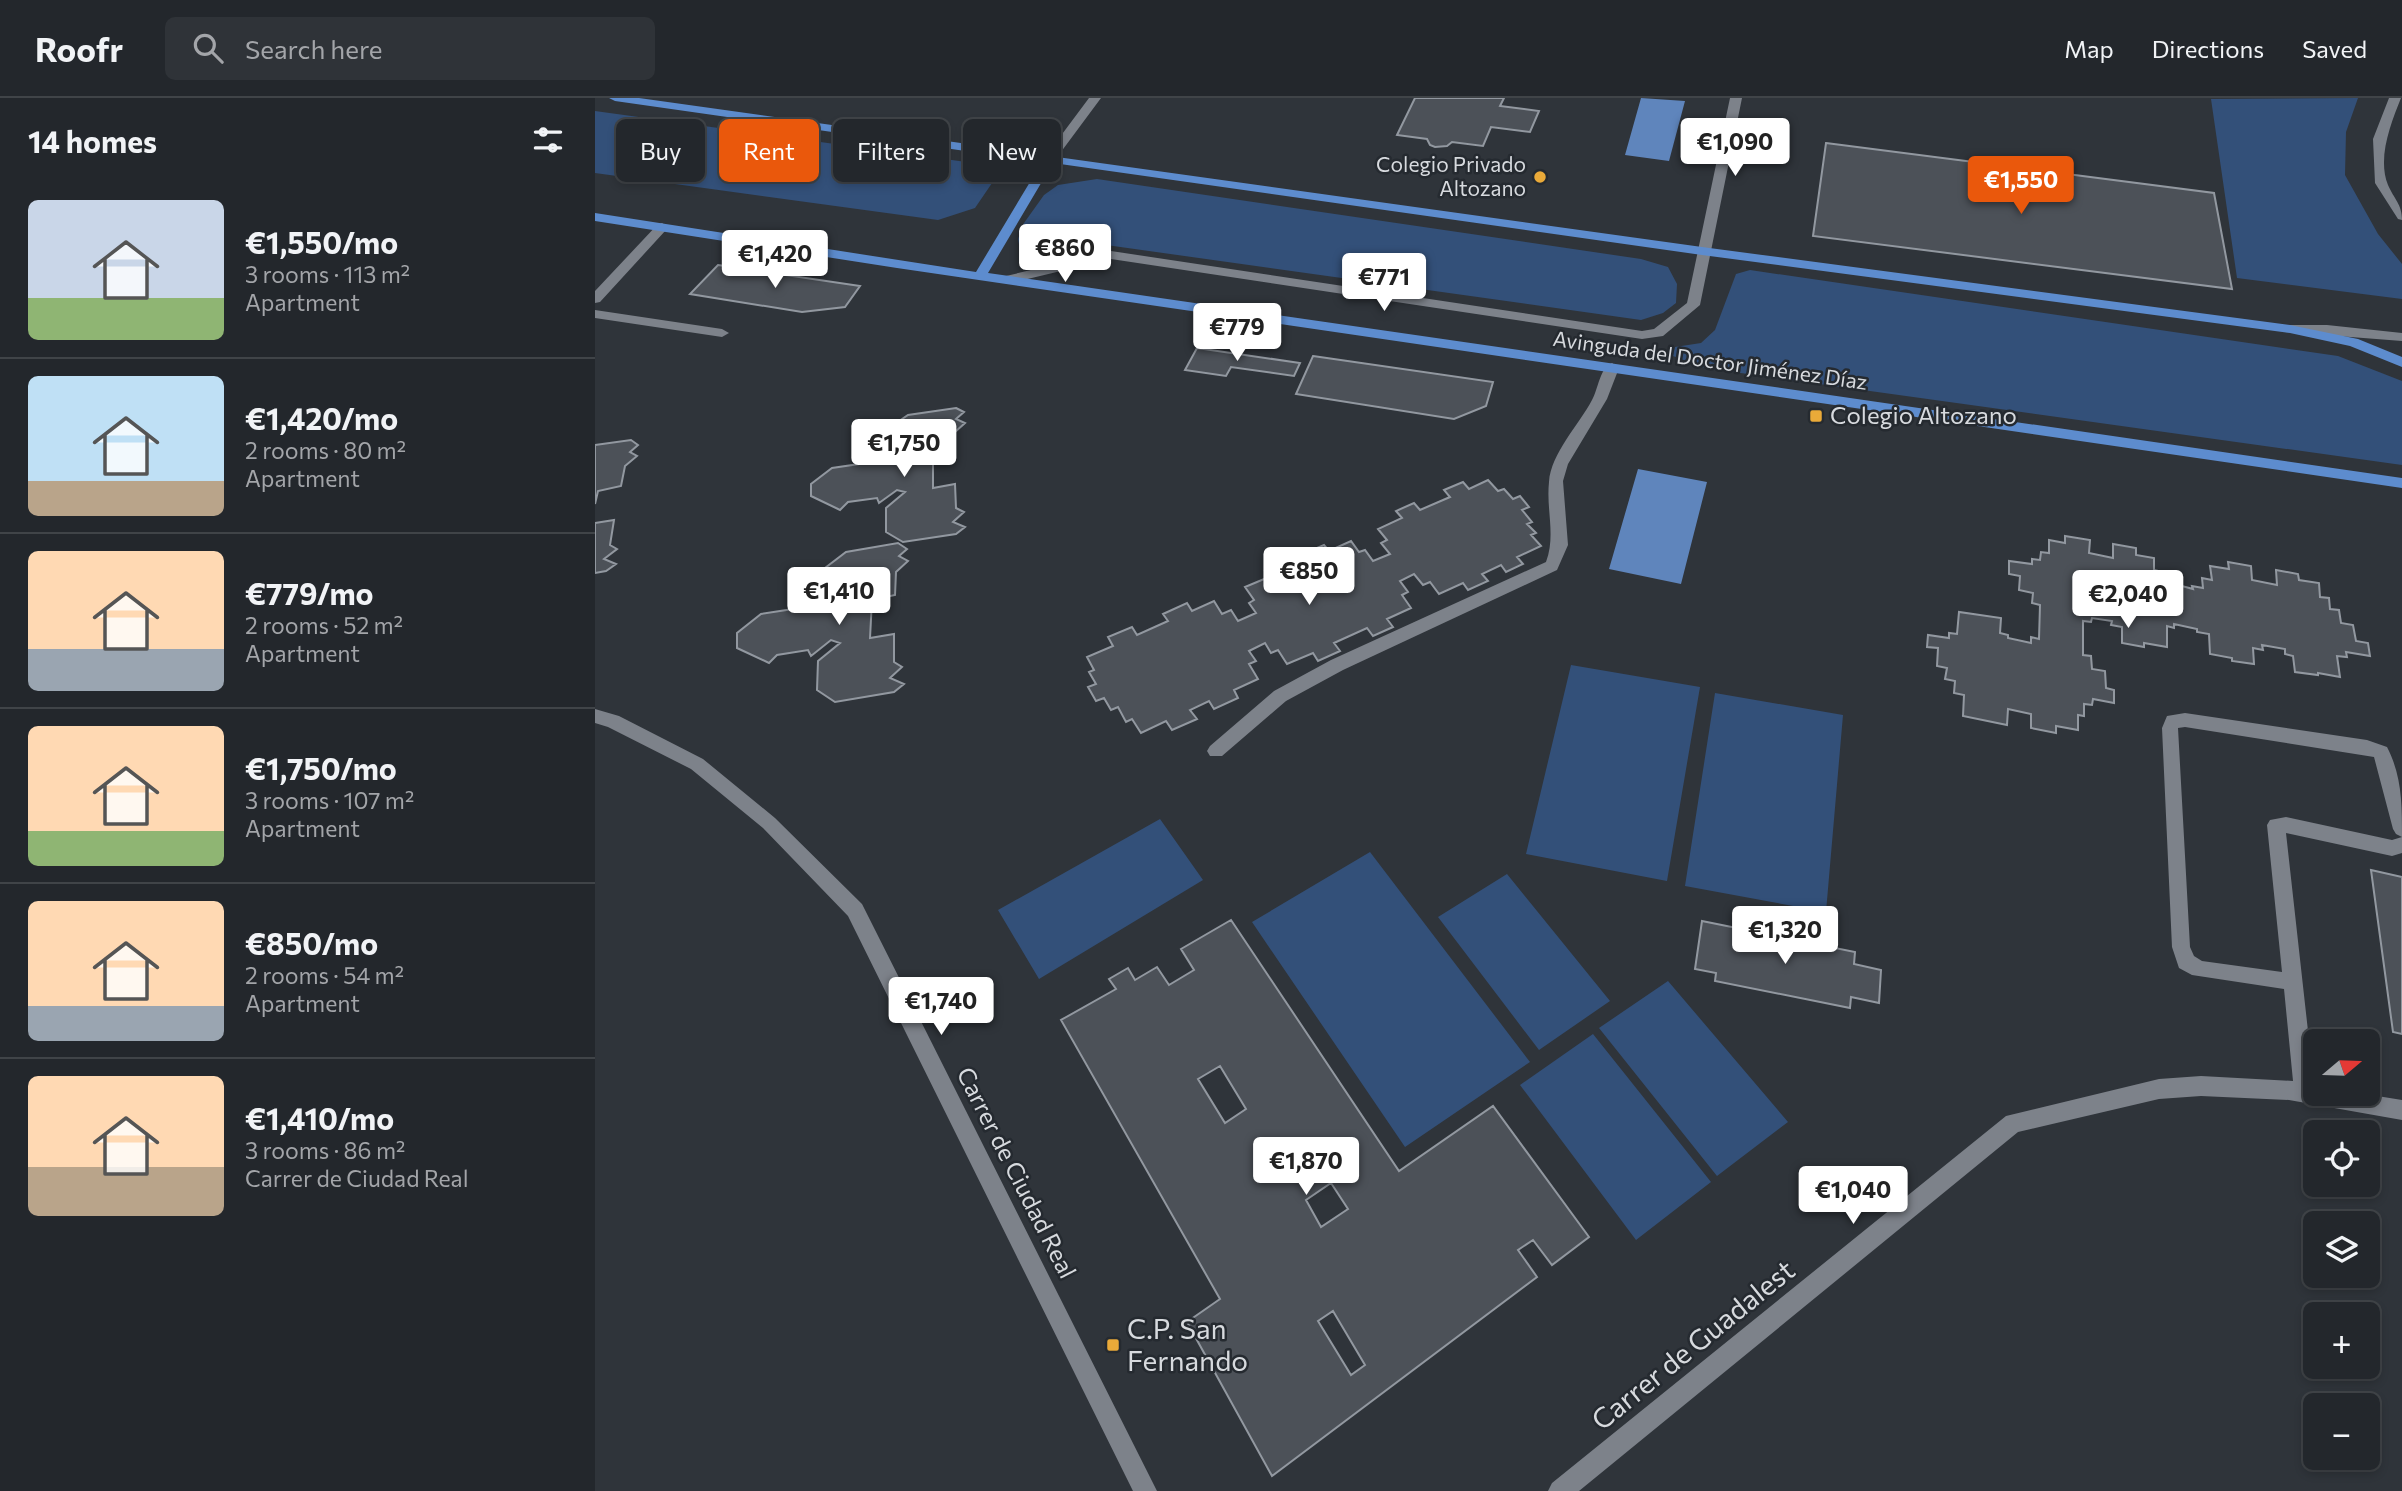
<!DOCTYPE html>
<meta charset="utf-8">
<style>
:root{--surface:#23272c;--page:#2f3338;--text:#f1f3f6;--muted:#a3a5a9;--line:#404448;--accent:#ea580c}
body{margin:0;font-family:Commissioner,sans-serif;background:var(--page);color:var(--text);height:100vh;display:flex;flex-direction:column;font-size:26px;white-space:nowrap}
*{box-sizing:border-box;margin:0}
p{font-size:23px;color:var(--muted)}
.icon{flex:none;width:38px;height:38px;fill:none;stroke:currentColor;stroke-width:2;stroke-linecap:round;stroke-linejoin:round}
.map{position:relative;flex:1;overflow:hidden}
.drawer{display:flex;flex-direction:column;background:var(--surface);width:595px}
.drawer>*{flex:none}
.hud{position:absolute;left:21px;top:21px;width:665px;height:63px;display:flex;gap:14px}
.needle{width:46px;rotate:71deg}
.fabs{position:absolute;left:1708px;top:931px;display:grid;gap:14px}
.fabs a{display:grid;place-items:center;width:77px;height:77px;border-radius:10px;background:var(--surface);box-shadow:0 4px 10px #0003,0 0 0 2px var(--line);font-size:35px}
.price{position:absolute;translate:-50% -60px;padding:0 16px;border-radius:7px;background:#fff;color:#222;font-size:23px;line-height:46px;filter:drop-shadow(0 2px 4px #0008)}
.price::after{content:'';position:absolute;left:50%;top:42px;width:21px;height:16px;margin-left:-10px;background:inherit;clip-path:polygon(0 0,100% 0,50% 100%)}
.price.on{background:var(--accent);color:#fff}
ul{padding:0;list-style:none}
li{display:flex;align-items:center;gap:21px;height:175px;padding:0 28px}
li+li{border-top:2px solid var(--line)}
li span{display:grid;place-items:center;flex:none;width:196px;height:140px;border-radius:10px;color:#555}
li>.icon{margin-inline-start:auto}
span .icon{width:84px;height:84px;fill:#fffc;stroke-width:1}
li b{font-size:30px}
h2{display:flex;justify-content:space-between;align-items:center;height:84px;padding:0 28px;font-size:30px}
.pill{padding:0 24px;border-radius:10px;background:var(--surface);box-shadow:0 4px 10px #0003,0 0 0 2px var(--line);font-size:24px;line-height:63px}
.pill.on{background:var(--accent);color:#fff}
header{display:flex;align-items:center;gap:42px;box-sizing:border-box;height:98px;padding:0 35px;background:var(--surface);border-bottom:2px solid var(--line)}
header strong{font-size:33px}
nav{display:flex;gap:38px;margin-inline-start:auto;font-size:24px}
.search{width:490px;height:63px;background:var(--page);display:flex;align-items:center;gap:18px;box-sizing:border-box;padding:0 24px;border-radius:10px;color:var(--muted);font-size:26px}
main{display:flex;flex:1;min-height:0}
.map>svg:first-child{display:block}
</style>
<header>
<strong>Roofr</strong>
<div class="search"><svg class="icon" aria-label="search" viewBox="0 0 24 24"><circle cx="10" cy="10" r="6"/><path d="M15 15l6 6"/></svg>Search here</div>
<nav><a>Map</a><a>Directions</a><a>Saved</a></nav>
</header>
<main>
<section class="drawer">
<h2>14 homes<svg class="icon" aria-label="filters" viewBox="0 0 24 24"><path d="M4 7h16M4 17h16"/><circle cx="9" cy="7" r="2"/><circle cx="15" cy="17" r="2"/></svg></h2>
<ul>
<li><span style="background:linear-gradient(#c9d6e8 70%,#8fb573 0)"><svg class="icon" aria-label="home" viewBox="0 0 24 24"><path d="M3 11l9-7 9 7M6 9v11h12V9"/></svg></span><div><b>€1,550/mo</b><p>3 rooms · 113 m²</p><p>Apartment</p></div></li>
<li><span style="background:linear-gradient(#bfe0f5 75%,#b9a48a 0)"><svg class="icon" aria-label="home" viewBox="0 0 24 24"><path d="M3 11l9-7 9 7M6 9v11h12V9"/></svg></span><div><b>€1,420/mo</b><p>2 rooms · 80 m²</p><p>Apartment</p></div></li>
<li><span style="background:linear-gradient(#ffd9b3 70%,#9aa5b1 0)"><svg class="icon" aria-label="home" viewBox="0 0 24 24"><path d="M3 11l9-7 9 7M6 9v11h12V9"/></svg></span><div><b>€779/mo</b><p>2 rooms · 52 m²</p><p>Apartment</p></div></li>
<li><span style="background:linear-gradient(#ffd9b3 75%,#8fb573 0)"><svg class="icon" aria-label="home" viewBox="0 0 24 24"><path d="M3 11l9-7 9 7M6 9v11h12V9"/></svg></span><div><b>€1,750/mo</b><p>3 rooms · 107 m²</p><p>Apartment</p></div></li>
<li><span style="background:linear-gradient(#ffd9b3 75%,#9aa5b1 0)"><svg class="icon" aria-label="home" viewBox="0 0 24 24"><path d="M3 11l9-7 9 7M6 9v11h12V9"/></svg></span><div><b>€850/mo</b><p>2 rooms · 54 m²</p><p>Apartment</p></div></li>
<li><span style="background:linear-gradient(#ffd9b3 65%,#b9a48a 0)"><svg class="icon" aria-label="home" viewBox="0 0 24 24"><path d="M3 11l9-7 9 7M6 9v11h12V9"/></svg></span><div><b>€1,410/mo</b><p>3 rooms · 86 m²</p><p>Carrer de Ciudad Real</p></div></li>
</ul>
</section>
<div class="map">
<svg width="1807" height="1393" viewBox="0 0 1807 1393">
<rect width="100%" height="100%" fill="#2f343a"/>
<path fill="#335079" d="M 1763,0 L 1751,34 L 1750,77 L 1783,136 L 1807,166 L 1807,201 L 1642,180 L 1616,1 Z
M 0,13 L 408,69 L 380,110 L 343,122 L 0,75 Z
M 502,81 L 1046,161 L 1073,169 L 1082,186 L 1081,205 L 1068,215 L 1046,222 L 504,146 L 483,145 L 440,162 L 427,162 L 423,141 L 429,125 L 449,97 L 463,87 Z
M 1155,172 L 1743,258 L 1807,283 L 1807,367 L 1110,270 L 1078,258 L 1080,249 L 1106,245 L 1120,232 L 1141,176 Z
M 976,567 L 1105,589 L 1072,783 L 931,756 Z
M 1120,595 L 1248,617 L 1231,814 L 1090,788 Z
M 565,721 L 608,782 L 444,881 L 403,812 Z
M 775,754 L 935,964 L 810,1049 L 657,824 Z
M 912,776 L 1015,903 L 944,952 L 843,819 Z
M 1073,883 L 1193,1024 L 1122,1078 L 1004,930 Z
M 998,936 L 1116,1084 L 1041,1142 L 925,987 Z"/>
<path fill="#5f85bc" d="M 1046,0 L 1090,3 L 1074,63 L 1030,57 Z
M 1043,371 L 1112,384 L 1086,486 L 1014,471 Z"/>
<path fill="#4c5158" stroke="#9298a0" stroke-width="2" fill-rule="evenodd" d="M 820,0 L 909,0 L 905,8 L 944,13 L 935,34 L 896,29 L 888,48 L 857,44 L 852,48 L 840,49 L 835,47 L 832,41 L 802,37 Z
M 1231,45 L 1619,95 L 1637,191 L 1218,138 Z
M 123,167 L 265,188 L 250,209 L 207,214 L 95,196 Z
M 602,250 L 705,265 L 699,278 L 636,269 L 631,278 L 590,272 Z
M 718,258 L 898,284 L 891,308 L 859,321 L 701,296 Z
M 361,310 L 369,314 L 361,321 L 370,325 L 360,334 L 360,354 L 338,358 L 338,390 L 360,386 L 361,410 L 369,414 L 358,424 L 370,429 L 361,436 L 308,444 L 291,434 L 291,410 L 310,394 L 302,392 L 284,405 L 282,400 L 253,404 L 245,412 L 216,398 L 216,386 L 237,370 L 278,364 L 286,359 L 303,367 L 312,361 L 295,351 L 294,330 L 313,317 Z
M 36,342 L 43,347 L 35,354 L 42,358 L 30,368 L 26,388 L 3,393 L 0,406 L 0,347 Z
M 893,382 L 903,393 L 909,391 L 918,401 L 925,398 L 934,409 L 927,412 L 937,424 L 932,426 L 941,435 L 936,437 L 946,448 L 922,459 L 928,466 L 911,474 L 906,467 L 887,476 L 893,483 L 873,492 L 868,485 L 844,496 L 835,484 L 828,487 L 819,476 L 805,483 L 813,494 L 807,497 L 816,510 L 792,521 L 798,529 L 778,538 L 772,530 L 739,545 L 745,553 L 723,563 L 718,555 L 692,566 L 683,552 L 676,555 L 670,545 L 654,553 L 661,563 L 654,566 L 663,581 L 639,592 L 643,600 L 619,611 L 614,603 L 595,612 L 602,621 L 577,632 L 571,623 L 546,635 L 537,621 L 531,624 L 523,609 L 516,612 L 509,600 L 501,603 L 493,589 L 501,586 L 494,574 L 499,572 L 492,559 L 518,548 L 513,539 L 537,529 L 542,537 L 573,523 L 568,516 L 592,505 L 597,513 L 619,503 L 627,516 L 636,512 L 643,523 L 661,515 L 654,505 L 659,502 L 650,489 L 674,479 L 670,473 L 690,464 L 695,470 L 712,462 L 708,456 L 729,447 L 734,453 L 756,443 L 764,454 L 770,452 L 778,463 L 795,456 L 786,445 L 792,442 L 783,431 L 807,420 L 801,413 L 819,405 L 825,412 L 855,399 L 849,392 L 868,384 L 874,391 Z
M 19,422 L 15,447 L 22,451 L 9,461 L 21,466 L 11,473 L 0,475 L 0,425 Z
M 1470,438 L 1495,442 L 1494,455 L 1518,460 L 1518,446 L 1541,450 L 1541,457 L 1559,460 L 1559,472 L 1568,474 L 1568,483 L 1598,491 L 1597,488 L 1608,490 L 1607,480 L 1617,482 L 1615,468 L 1634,471 L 1633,464 L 1656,468 L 1657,482 L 1682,487 L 1681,472 L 1703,476 L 1704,482 L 1724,485 L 1725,499 L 1734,500 L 1735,511 L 1744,512 L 1746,525 L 1758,527 L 1761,543 L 1773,545 L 1775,558 L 1751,554 L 1752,559 L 1742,558 L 1745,579 L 1723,575 L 1723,577 L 1700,574 L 1698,558 L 1690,556 L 1690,551 L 1667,547 L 1668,552 L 1658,550 L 1659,566 L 1637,563 L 1637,560 L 1615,556 L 1614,536 L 1602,534 L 1602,531 L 1579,526 L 1579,530 L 1572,528 L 1572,549 L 1549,545 L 1549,549 L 1527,545 L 1527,529 L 1516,527 L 1517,523 L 1497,520 L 1496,524 L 1488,523 L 1488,557 L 1496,558 L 1497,571 L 1510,573 L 1511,590 L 1519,592 L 1519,605 L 1498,601 L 1497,607 L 1489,606 L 1489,618 L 1483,617 L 1483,632 L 1461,628 L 1461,635 L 1436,630 L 1436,616 L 1413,611 L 1412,627 L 1368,618 L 1369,597 L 1359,595 L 1360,583 L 1350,581 L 1352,570 L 1342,568 L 1343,550 L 1332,549 L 1333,537 L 1354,540 L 1354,535 L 1362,536 L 1364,514 L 1406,520 L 1405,535 L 1413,537 L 1413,540 L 1436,545 L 1436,539 L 1444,541 L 1445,507 L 1437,505 L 1438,495 L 1424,492 L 1425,478 L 1414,476 L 1414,463 L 1437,466 L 1437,461 L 1445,462 L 1446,454 L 1454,455 L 1454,442 L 1470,445 Z
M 303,445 L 312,451 L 304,458 L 313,463 L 301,474 L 300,497 L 277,502 L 275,540 L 299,536 L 299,564 L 307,569 L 295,580 L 309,586 L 299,594 L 240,604 L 222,592 L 223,563 L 245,545 L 236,542 L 216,558 L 213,552 L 182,557 L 174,565 L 142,550 L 142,535 L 166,516 L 211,509 L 220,503 L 238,512 L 248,505 L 230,494 L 230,470 L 251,454 Z
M 1776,772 L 1807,779 L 1807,936 L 1798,934 Z
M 636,822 L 804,1073 L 898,1008 L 994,1139 L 957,1167 L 938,1142 L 923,1152 L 942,1179 L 677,1378 L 592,1224 L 625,1201 L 466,922 L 521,891 L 514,881 L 533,870 L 540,882 L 562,869 L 574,887 L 599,872 L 586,851 ZM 625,968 L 651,1011 L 630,1025 L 603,981 ZM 736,1085 L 753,1111 L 726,1129 L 711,1102 ZM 738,1213 L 770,1267 L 756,1277 L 723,1223 Z
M 1107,823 L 1260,854 L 1259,866 L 1286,872 L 1284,905 L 1256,899 L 1255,910 L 1120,883 L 1121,875 L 1100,871 Z"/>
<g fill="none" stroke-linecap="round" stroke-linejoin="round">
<path fill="#7d828a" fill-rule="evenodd" d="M 494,0 L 506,0 L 460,62 L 452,62 L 450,59 Z
M 1135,0 L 1147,0 L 1105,207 L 1068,238 L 1047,241 L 516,161 L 416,185 L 410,181 L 411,178 L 516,153 L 1047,233 L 1059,231 L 1092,205 Z
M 1794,0 L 1806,0 C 1796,25 1782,60 1793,87 C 1799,101 1807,106 1807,122 L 1803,121 L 1780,85 L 1778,41 Z
M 67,125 L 73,129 L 71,132 L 5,204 L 0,205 L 0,193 L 63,126 Z
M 0,212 L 127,231 L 134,235 L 127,239 L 0,220 Z
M 1695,227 L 1732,227 L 1807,235 L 1807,243 L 1690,234 L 1688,231 Z
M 1017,265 L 1024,270 L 1012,301 L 973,366 L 968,383 L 973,447 L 962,472 L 748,572 L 691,603 L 627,658 L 615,658 L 612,653 L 615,648 L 679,593 L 736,562 L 951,464 C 961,437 951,412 954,384 C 956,355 984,327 997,302 C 1003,292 1005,269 1017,265 Z
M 0,611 L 24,618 L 108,661 L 180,720 L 267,806 L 562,1393 L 538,1393 L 253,818 L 168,730 L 96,671 L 13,629 L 0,625 Z
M 1590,615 L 1772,642 L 1792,649 C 1807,678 1807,706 1807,739 L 1801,736 L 1798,731 L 1779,659 L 1590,629 L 1583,630 L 1595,849 L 1599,858 L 1607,863 L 1687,874 L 1672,727 L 1675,722 L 1691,719 L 1797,742 L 1807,739 L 1807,755 L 1797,758 L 1691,735 L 1720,996 L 1770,996 L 1807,1002 L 1807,1022 L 1694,1002 L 1606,998 L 1564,1001 L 1423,1034 L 984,1393 L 953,1393 L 957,1385 L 1411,1018 L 1564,981 L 1606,978 L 1698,983 L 1689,891 L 1597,877 L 1584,870 L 1577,849 L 1567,630 L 1572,618 Z"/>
<path fill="#5d8cce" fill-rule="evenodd" d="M 14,0 L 44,0 L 451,57 L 456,55 L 462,59 L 1107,149 L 1695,227 L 1763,241 L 1807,259 L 1807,269 L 1755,248 L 1695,235 L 1107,157 L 458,65 L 393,175 L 1807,380 L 1807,390 L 302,170 L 0,123 L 0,115 L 381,174 L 447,64 L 20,3 Z"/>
</g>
<g fill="#eaaa39" stroke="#252a30" stroke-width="2.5">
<circle cx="945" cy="79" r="7"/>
<rect x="1214" y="311" width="14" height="14" rx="3.5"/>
<rect x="511" y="1240" width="14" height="14" rx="3.5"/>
</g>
<g text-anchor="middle" stroke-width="5" stroke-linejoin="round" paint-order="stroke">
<g font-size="21" fill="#d7dade" stroke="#252a30" text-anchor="end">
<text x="931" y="74">Colegio Privado<tspan x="931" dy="24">Altozano</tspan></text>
</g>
<g font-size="21" fill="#d7dade" stroke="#252a30">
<text transform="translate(1115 263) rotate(8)" y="7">Avinguda del Doctor Jiménez Díaz</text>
</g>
<g font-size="24" fill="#d7dade" stroke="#252a30" text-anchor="start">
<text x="1235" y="326">Colegio Altozano</text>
</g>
<g font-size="24" fill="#d7dade" stroke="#252a30">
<text transform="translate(421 1075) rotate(63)" y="8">Carrer de Ciudad Real</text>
</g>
<g font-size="28" fill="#d7dade" stroke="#252a30" text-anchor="start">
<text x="532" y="1241">C.P. San<tspan x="532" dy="32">Fernando</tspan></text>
</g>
<g font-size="28" fill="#d7dade" stroke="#252a30">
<text transform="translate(1098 1247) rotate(-39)" y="10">Carrer de Guadalest</text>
</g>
</g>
</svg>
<div class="fabs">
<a><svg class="needle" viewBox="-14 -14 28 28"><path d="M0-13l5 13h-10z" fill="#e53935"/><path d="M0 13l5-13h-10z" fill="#a3a5a9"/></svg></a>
<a><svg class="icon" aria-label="locate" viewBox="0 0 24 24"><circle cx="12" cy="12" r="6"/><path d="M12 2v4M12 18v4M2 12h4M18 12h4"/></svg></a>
<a><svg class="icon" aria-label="layers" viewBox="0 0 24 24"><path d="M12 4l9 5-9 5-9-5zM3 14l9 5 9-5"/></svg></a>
<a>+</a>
<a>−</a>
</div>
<b class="price" style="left:1140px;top:80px">€1,090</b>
<b class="price on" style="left:1426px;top:118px">€1,550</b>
<b class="price" style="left:470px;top:186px">€860</b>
<b class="price" style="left:180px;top:192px">€1,420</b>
<b class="price" style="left:789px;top:215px">€771</b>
<b class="price" style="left:642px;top:265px">€779</b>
<b class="price" style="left:309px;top:381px">€1,750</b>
<b class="price" style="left:714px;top:509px">€850</b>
<b class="price" style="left:244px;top:529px">€1,410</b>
<b class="price" style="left:1533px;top:532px">€2,040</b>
<b class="price" style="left:1190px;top:868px">€1,320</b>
<b class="price" style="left:346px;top:939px">€1,740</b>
<b class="price" style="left:711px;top:1099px">€1,870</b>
<b class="price" style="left:1258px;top:1128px">€1,040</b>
<div class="hud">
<a class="pill">Buy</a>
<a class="pill on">Rent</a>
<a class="pill">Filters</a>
<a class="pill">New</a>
</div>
</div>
</main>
